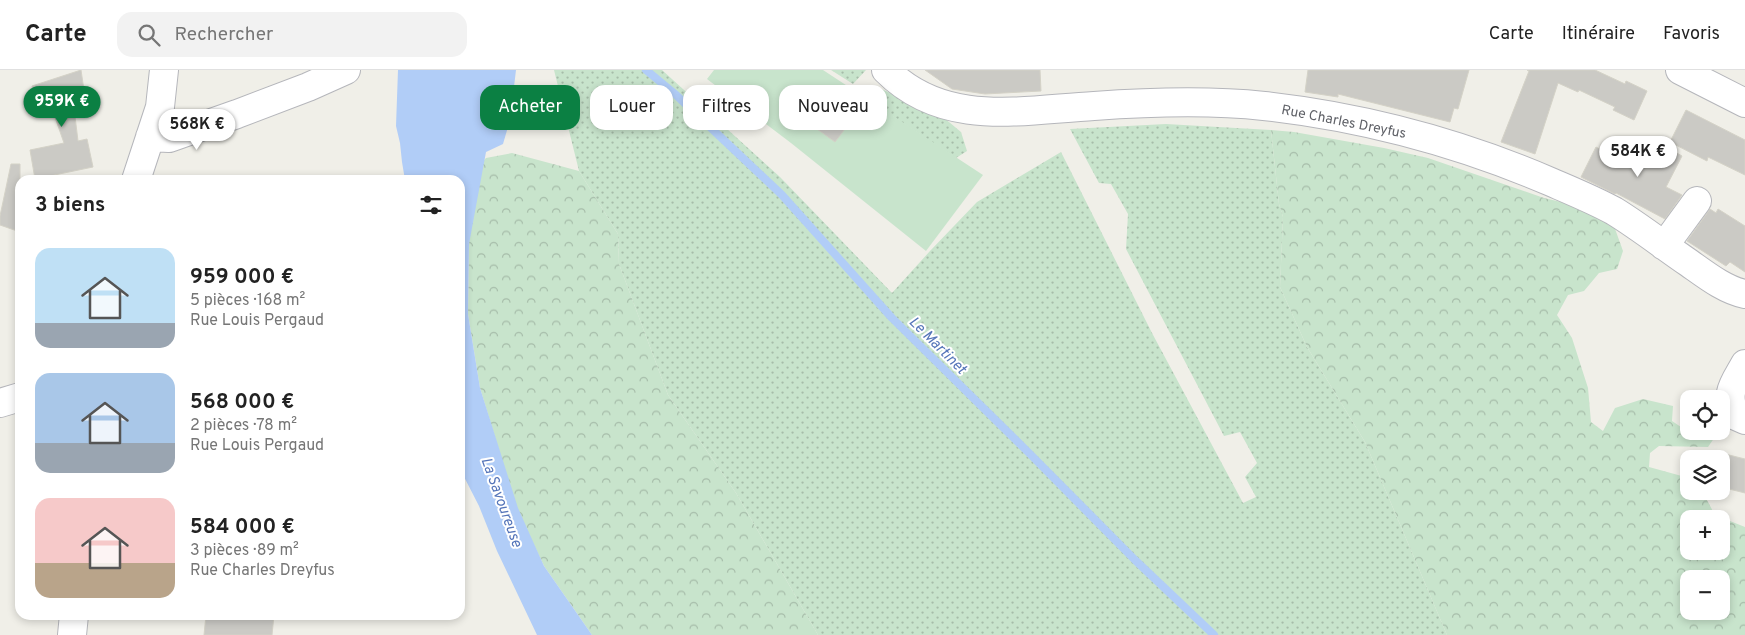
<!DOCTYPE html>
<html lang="fr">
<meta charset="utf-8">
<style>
:root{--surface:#fff;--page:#f2f2f2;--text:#222;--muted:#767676;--line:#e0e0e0;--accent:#0b8043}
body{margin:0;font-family:Overpass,sans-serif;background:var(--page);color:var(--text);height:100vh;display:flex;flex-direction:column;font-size:19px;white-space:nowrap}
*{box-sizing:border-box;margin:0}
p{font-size:16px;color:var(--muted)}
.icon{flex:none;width:28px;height:28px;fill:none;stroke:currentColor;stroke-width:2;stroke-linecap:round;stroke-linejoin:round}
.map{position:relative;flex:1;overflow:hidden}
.drawer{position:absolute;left:15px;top:105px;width:450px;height:445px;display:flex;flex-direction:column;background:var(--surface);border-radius:15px;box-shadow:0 2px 8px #0003}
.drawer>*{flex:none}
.top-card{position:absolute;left:480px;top:15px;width:475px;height:45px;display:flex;gap:10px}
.fabs{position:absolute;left:1680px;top:320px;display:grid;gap:10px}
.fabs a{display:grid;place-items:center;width:50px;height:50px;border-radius:10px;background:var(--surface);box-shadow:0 2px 8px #0003;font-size:25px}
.price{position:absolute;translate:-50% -42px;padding:0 11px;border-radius:18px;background:#fff;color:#222;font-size:16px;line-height:32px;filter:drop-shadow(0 1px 2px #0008)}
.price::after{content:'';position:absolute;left:50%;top:30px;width:15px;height:11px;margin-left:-8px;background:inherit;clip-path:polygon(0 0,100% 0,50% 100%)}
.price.current{background:var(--accent);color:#fff}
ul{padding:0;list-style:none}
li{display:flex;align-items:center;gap:15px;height:125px;padding:0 20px}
li span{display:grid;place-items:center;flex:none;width:140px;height:100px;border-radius:15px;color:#555}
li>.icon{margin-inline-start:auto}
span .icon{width:60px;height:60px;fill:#fffc;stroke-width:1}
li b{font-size:21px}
h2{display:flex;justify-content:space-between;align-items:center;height:60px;padding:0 20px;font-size:21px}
.tag{padding:0 18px;border-radius:15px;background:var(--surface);box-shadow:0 2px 8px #0003;font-size:18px;line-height:45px}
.tag.current{background:var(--accent);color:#fff}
header{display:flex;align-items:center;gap:30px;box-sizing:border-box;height:70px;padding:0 25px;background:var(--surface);border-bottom:1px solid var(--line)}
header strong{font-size:24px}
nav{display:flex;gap:28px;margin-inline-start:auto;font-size:18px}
.search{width:350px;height:45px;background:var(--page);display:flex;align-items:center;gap:12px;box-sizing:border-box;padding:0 18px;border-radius:15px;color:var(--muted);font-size:19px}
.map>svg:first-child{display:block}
</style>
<header>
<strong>Carte</strong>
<div class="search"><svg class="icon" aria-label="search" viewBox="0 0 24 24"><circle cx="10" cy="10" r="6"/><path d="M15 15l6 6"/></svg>Rechercher</div>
<nav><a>Carte</a><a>Itinéraire</a><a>Favoris</a></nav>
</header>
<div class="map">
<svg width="1745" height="565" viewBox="0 0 1745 565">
<defs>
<pattern id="grass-dots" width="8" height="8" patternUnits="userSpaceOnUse" patternTransform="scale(1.25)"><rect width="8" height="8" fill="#c8e4cc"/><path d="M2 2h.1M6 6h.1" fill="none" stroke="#a6bca9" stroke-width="1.8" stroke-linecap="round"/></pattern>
<pattern id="forest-crowns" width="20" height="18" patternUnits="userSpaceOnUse" patternTransform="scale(1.25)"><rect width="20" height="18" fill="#c8e4cc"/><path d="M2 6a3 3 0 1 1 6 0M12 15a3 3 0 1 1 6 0" fill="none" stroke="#a6bca9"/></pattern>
</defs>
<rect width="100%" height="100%" fill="#f0efe8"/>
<path fill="url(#grass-dots)" d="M 554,0 L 662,0 L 780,107 L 892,223 L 930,181 L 977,132 L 1061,82 L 1152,263 L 1243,433 L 1256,427 L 1245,407 L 1257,393 L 1240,362 L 1224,366 L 1126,179 L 1128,144 L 1111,114 L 1099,113 L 1070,59 L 1166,54 L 1271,60 L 1279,134 L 1283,147 L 1280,217 L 1307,277 L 1365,372 L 1447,565 L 818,565 L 736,423 L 668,325 L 619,194 L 618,164 L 579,101 Z
M 831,0 L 866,0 L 853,14 Z
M 875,16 L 943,47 L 961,62 L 967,81 L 956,88 L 865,28 Z"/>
<path fill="url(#forest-crowns)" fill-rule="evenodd" d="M 1271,60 L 1294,62 L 1384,78 L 1428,88 L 1544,128 L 1574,135 L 1614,156 L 1623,181 L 1617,199 L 1599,203 L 1584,221 L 1568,225 L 1557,245 L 1572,268 L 1588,318 L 1591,352 L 1603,361 L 1615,338 L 1643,329 L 1673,336 L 1672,351 L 1681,357 L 1689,348 L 1689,361 L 1719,361 L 1708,377 L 1659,376 L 1650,383 L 1649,397 L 1689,408 L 1689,421 L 1702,421 L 1715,445 L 1745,457 L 1745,565 L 1447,565 L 1365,372 L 1307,277 L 1280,217 L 1283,147 L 1279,134 ZM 1689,449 L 1721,449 L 1721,481 L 1689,481 ZM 1689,509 L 1721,509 L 1721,541 L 1689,541 Z
M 512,83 L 579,101 L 618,164 L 619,194 L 668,325 L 736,423 L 818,565 L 592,565 L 544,496 L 517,439 L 480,318 L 468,244 L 469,174 L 460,115 L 486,88 Z"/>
<path fill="#c8e4cc" d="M 714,0 L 823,0 L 983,105 L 926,181 L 791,73 L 707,9 Z"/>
<path fill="#b1cdf7" d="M 398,0 L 516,0 L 510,50 L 503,74 L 486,82 L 469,174 L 468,244 L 480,318 L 518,438 L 544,496 L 592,565 L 537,565 L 497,481 L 479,436 L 460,399 L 460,110 L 405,110 L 402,92 L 400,73 L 396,56 Z"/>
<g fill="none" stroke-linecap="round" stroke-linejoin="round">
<path stroke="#b1cdf7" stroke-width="8" d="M 646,0 L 675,24 L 782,125 L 892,248 L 1031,385 L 1135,490 L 1214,565"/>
</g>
<path fill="#cbcac5" stroke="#d4d2c7" d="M 81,0 L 85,27 L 73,30 L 78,71 L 87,69 L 93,97 L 35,109 L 30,80 L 64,73 L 51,36 L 36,37 L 32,16 Z
M 925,0 L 1040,0 L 1041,21 L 985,24 L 952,19 Z
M 1308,0 L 1469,0 L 1458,39 L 1454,38 L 1450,52 L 1338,24 L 1338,27 L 1305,22 Z
M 1527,0 L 1595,0 L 1625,14 L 1626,11 L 1647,21 L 1634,50 L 1613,40 L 1615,37 L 1579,20 L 1578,22 L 1558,13 L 1535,84 L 1501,72 L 1529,1 Z
M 841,19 L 863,35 L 835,72 L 813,56 Z
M 1686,40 L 1745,70 L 1745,105 L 1708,87 L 1707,91 L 1670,72 Z
M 1652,69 L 1682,86 L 1666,117 L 1682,125 L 1665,149 L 1616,123 L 1615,124 L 1581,107 L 1596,77 L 1636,99 Z
M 11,94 L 20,94 L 20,162 L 0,155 L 0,146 Z
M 1710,139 L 1716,143 L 1718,139 L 1745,156 L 1745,202 L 1730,192 L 1726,196 L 1687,171 Z
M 1721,383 L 1745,389 L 1745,423 L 1721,417 Z
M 206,545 L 274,545 L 272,565 L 204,565 Z"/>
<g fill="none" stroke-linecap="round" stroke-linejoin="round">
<g stroke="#b5b6bb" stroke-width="30">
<path id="minor" d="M 886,0 C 944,58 1021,40 1094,36 C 1150,32 1209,30 1264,36 C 1363,47 1460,73 1551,112 C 1572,121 1594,130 1614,141 C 1640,157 1664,176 1689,193 C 1706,205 1725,220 1745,224
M 1680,0 L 1745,33
M 150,67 L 169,68 L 237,44 L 308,17 L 346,0
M 136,110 L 160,37 L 164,0
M 1664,176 L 1697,131
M 1745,294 C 1734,314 1724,323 1736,346 L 1745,350
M 0,333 L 20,327
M 72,565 L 74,545"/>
</g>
<use href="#minor" stroke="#fff" stroke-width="28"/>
</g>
<g text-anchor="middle" stroke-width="4" stroke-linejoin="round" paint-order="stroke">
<g font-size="14" fill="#5f6167" stroke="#fff">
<text transform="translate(1344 51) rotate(11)" y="5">Rue Charles Dreyfus</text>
</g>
<g font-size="15" font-style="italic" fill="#5575b9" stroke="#fff">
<text transform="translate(938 275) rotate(45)" y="5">Le Martinet</text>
<text transform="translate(502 432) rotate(70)" y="5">La Savoureuse</text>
</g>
</g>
</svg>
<div class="fabs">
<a><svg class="icon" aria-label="locate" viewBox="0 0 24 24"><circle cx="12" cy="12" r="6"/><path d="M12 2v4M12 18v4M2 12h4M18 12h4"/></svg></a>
<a><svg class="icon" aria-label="layers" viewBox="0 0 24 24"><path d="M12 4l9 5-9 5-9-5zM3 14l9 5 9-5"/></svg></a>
<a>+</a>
<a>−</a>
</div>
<b class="price current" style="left:62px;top:58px">959K €</b>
<b class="price" style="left:197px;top:81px">568K €</b>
<b class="price" style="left:1638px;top:108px">584K €</b>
<div class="top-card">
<a class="tag current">Acheter</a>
<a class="tag">Louer</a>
<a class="tag">Filtres</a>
<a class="tag">Nouveau</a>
</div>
<section class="drawer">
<h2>3 biens<svg class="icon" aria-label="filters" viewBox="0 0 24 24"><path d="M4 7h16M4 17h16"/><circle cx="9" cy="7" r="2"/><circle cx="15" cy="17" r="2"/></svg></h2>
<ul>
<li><span style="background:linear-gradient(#bfe0f5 75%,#9aa5b1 0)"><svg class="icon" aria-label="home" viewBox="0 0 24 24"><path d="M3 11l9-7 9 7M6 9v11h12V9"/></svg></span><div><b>959 000 €</b><p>5 pièces · 168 m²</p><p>Rue Louis Pergaud</p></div></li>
<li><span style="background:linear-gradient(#a9c7e8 70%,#9aa5b1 0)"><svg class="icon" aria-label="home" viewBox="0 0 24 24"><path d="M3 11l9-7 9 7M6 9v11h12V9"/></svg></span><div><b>568 000 €</b><p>2 pièces · 78 m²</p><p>Rue Louis Pergaud</p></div></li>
<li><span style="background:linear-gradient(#f6c9c9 65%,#b9a48a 0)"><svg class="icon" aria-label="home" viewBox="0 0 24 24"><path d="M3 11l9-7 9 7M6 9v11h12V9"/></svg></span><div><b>584 000 €</b><p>3 pièces · 89 m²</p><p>Rue Charles Dreyfus</p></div></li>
</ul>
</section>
</div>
